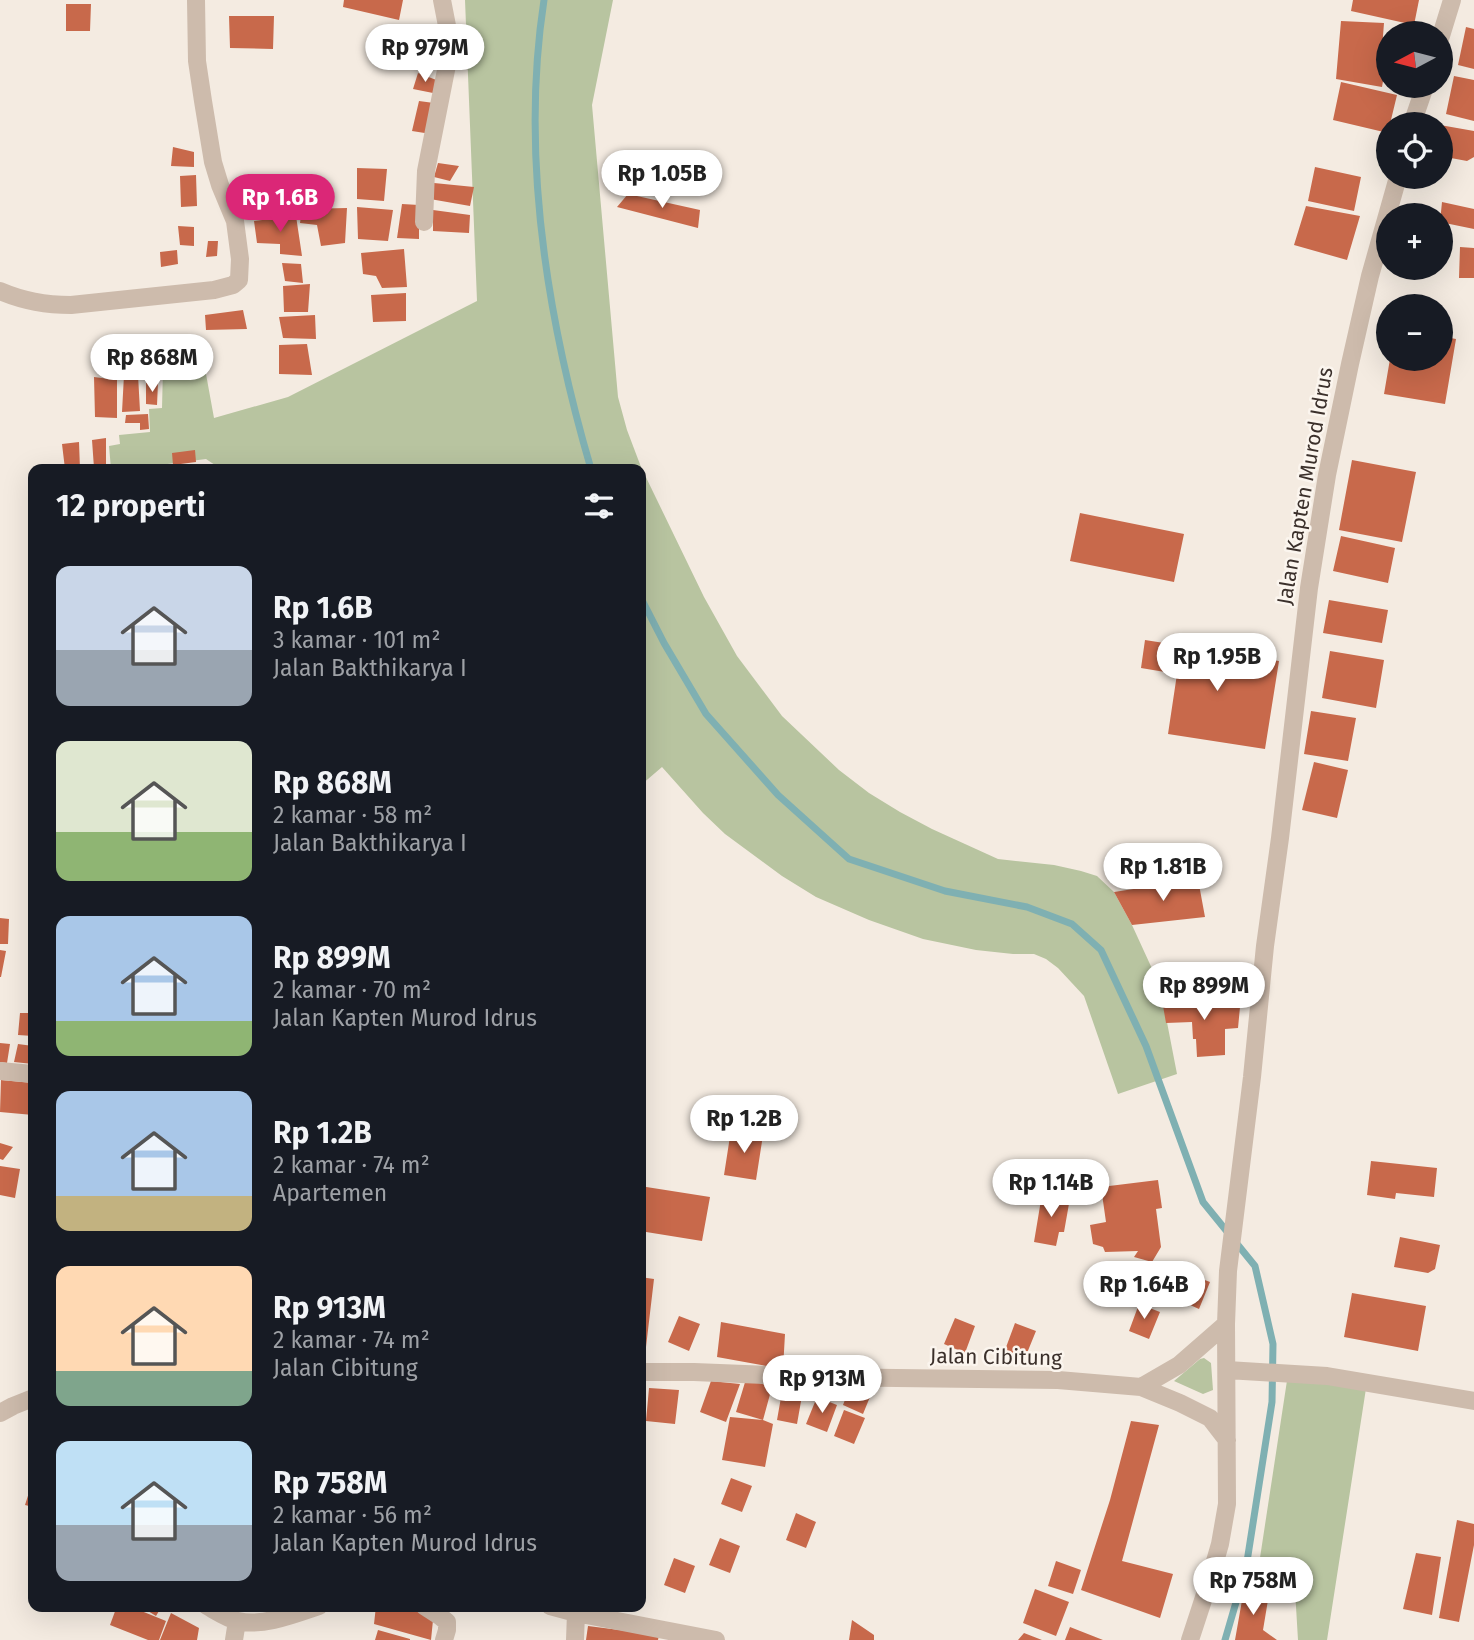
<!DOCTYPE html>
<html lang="id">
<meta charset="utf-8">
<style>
:root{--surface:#171b24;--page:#20242c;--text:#f1f3f6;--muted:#9ea1a6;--accent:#db2777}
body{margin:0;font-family:"Fira Sans",sans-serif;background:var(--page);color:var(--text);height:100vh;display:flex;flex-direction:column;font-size:26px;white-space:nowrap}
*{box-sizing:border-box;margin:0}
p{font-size:23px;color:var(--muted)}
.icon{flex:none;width:38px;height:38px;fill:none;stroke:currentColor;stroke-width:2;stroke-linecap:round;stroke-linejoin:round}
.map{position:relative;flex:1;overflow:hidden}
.details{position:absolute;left:28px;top:464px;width:618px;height:1148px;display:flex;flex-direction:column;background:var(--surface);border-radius:14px;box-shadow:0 7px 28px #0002}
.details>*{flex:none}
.needle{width:46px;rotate:263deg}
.buttons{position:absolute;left:1376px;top:21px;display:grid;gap:14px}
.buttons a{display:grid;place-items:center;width:77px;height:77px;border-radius:50%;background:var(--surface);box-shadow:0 7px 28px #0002;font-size:35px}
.price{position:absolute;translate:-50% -60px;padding:0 16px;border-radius:24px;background:#fff;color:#222;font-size:23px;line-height:46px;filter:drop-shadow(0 2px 4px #0008)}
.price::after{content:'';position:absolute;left:50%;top:42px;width:21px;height:16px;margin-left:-10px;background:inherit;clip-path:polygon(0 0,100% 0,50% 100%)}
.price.selected{background:var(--accent);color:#fff}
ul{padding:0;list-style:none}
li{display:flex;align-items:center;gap:21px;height:175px;padding:0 28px}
li span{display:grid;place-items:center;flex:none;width:196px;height:140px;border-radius:14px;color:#555}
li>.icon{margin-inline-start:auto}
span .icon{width:84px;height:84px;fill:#fffc;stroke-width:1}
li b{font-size:30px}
h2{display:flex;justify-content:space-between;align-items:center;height:84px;padding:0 28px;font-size:30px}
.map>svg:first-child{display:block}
</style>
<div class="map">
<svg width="1474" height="1640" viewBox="0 0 1474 1640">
<rect width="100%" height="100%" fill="#f4ebe1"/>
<path fill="#b8c4a0" d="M 465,0 L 613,0 L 592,105 L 618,397 L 627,430 L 641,467 L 704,597 L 737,656 L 782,716 L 839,770 L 869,793 L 900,812 L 932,829 L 998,859 L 1054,865 L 1081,871 L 1097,876 L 1114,892 L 1132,925 L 1160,986 L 1177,1074 L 1118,1094 L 1084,996 L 1058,968 L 1046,959 L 1034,954 L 1013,954 L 976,950 L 923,939 L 869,920 L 816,897 L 782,876 L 725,834 L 703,813 L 662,767 L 641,785 L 640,469 L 221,469 L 206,459 L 129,469 L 111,469 L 109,446 L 120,444 L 119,435 L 150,432 L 149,409 L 162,408 L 163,368 L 204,363 L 214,418 L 288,397 L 477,301 Z
M 1204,1358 L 1211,1363 L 1213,1390 L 1203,1394 L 1174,1381 L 1200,1359 Z
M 1288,1374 L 1367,1382 L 1327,1640 L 1298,1640 L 1295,1590 L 1256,1584 Z"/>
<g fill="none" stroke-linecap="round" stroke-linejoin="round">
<path stroke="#7fb0b2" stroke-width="7" d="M 544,0 C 520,156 547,319 591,469
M 640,596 L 664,643 L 706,714 L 778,795 L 849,859 L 945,891 L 1027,907 L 1072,924 L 1101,950 L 1146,1046 L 1203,1202 L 1255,1266 L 1273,1344 L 1272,1402 L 1246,1568 L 1225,1640"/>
</g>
<path fill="#c8694b" d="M 344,0 L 403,0 L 399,20 L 343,7 Z
M 1353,0 L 1419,0 L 1414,25 L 1351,11 Z
M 66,4 L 91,4 L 90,31 L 66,31 Z
M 229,16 L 274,16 L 273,49 L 230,48 Z
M 1341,21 L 1384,23 L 1382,49 L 1388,52 L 1382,87 L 1336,79 Z
M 1466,27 L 1474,29 L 1474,69 L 1458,65 Z
M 418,73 L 439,81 L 433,93 L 413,89 Z
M 1454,76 L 1474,80 L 1474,121 L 1446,114 Z
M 1341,82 L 1397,95 L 1390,124 L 1388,124 L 1388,133 L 1333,120 Z
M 419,101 L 434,103 L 431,134 L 412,131 Z
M 1440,125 L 1474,131 L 1474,157 L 1467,161 L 1440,156 Z
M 173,147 L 194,152 L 194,167 L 171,166 Z
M 438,163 L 459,166 L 450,181 L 434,177 Z
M 1315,167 L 1361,177 L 1354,211 L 1308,201 Z
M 357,168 L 387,169 L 384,201 L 357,199 Z
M 196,175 L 197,206 L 181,207 L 180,176 Z
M 434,183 L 474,187 L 470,206 L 430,199 Z
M 628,194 L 700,210 L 698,228 L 617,207 Z
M 1442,202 L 1474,209 L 1474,229 L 1440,222 Z
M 402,204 L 419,205 L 419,239 L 397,238 Z
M 1306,206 L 1360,216 L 1347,260 L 1294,245 Z
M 357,207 L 393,210 L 388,241 L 358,239 Z
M 347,208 L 345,243 L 321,246 L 317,225 L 300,223 L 302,209 Z
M 433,210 L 470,215 L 469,233 L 433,231 Z
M 296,216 L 302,256 L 280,254 L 280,244 L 257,243 L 254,221 Z
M 178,226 L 194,227 L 194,246 L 180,245 Z
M 208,241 L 218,241 L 217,256 L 206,257 Z
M 1460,247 L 1474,248 L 1474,278 L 1459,278 Z
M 404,249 L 407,287 L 382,288 L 376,276 L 363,274 L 361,253 Z
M 177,250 L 178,264 L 161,267 L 160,252 Z
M 282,263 L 301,264 L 303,283 L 285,281 Z
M 1396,268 L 1426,268 L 1423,277 Z
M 310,284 L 308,312 L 284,312 L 283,286 Z
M 406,293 L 406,321 L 373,322 L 371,295 Z
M 243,310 L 247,329 L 206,330 L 205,315 Z
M 315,315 L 316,339 L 283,338 L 279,317 Z
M 1440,336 L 1456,339 L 1445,404 L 1384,394 L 1390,359 L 1440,359 Z
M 307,344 L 312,375 L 279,374 L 279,345 Z
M 124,375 L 138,375 L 140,411 L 122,412 Z
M 94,377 L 117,380 L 117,418 L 95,417 Z
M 146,383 L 158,383 L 157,405 L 146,404 Z
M 148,414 L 149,429 L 140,430 L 140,423 L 125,423 L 126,415 Z
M 106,438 L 106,466 L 94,468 L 92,440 Z
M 79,442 L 80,469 L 65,469 L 62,444 Z
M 195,450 L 196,462 L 173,465 L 172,453 Z
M 1352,460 L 1416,472 L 1402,542 L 1339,530 Z
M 1080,513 L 1184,534 L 1174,582 L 1070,561 Z
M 1341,536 L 1395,548 L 1388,583 L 1333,571 Z
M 1329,600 L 1388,610 L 1382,643 L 1323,633 Z
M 1145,640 L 1279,661 L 1265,749 L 1168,734 L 1177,674 L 1141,668 Z
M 1330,651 L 1384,660 L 1376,708 L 1322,698 Z
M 1311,711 L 1356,718 L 1348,761 L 1304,754 Z
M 1314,762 L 1348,770 L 1337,818 L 1302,810 Z
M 1198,879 L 1205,917 L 1132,925 L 1114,892 Z
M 0,918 L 9,919 L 8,944 L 0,944 Z
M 0,950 L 6,951 L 1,977 L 0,977 Z
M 1223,997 L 1223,1008 L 1240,1007 L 1238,1028 L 1225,1029 L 1225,1055 L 1197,1057 L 1196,1039 L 1193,1039 L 1192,1022 L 1166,1023 L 1162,1000 Z
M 20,1013 L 33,1013 L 33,1036 L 18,1035 Z
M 0,1043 L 10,1044 L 7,1063 L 0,1062 Z
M 18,1044 L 33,1046 L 33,1064 L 14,1062 Z
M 1,1080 L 33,1083 L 33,1115 L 0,1112 Z
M 731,1130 L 763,1135 L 756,1180 L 724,1175 Z
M 0,1143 L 13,1147 L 3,1160 L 0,1159 Z
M 1371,1161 L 1437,1168 L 1434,1197 L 1396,1193 L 1395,1199 L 1367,1195 Z
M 0,1166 L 20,1169 L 15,1198 L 0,1195 Z
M 1158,1180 L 1162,1208 L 1156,1209 L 1161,1247 L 1152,1262 L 1134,1257 L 1138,1251 L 1105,1252 L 1103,1247 L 1093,1244 L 1090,1225 L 1106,1222 L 1101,1187 Z
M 640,1186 L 710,1197 L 702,1241 L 640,1231 Z
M 1042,1194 L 1070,1198 L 1064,1232 L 1059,1232 L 1056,1246 L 1034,1242 Z
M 1400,1237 L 1440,1245 L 1435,1269 L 1428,1273 L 1394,1267 Z
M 1128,1264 L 1149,1272 L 1139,1299 L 1118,1291 Z
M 1189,1274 L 1210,1282 L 1199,1309 L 1179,1300 Z
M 640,1277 L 654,1279 L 646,1347 L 640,1346 Z
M 1352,1293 L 1426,1306 L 1418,1351 L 1344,1337 Z
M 1139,1304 L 1160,1312 L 1149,1339 L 1129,1331 Z
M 679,1316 L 700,1324 L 689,1351 L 668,1342 Z
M 955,1318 L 975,1326 L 965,1353 L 944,1344 Z
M 721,1322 L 785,1334 L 783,1369 L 717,1357 Z
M 1015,1323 L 1036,1331 L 1025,1358 L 1005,1350 Z
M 746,1379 L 772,1387 L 763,1420 L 773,1424 L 765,1467 L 722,1460 L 730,1417 L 763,1420 L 736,1412 Z
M 853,1379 L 874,1387 L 863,1414 L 843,1405 Z
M 711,1381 L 740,1384 L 726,1422 L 700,1412 Z
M 783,1386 L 803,1390 L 797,1424 L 777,1420 Z
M 649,1388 L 679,1390 L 675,1424 L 646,1421 Z
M 817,1397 L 837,1405 L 827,1432 L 806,1424 Z
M 844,1410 L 865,1418 L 854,1444 L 834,1436 Z
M 1131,1421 L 1159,1425 L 1122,1561 L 1173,1574 L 1160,1618 L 1081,1590 L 1110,1500 Z
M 731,1478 L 752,1486 L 742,1512 L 721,1504 Z
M 33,1480 L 33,1507 L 25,1505 Z
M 796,1513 L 816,1522 L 806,1548 L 786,1540 Z
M 1457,1520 L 1474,1524 L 1474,1545 L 1459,1622 L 1439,1618 Z
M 720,1538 L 740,1546 L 730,1573 L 709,1565 Z
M 1416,1553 L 1441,1557 L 1432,1615 L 1403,1609 Z
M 674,1558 L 695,1566 L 685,1593 L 664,1585 Z
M 1056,1561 L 1081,1570 L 1073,1594 L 1048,1586 Z
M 1035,1589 L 1069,1602 L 1056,1636 L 1023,1623 Z
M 1244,1589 L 1269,1594 L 1263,1630 L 1277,1640 L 1235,1640 Z
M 117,1606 L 129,1606 L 166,1621 L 159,1640 L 148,1640 L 110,1625 Z
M 140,1606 L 162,1606 L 156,1616 Z
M 376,1606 L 409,1606 L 433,1620 L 431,1640 L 374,1624 Z
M 171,1613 L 199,1628 L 197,1640 L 160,1640 Z
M 852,1620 L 874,1635 L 874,1640 L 849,1640 Z
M 588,1626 L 659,1635 L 658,1640 L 586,1640 Z
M 1070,1627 L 1103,1640 L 1065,1640 Z
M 378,1630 L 410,1639 L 410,1640 L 375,1640 Z
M 1024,1633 L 1042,1640 L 1018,1640 Z"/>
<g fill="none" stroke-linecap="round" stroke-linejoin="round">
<path stroke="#cdbbac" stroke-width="18" d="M 1440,39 L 1452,0
M 1412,124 L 1425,86
M 424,222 L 426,171 L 448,60 L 449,36 L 442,0
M 0,291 C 23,301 45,305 71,305 L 214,290 L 233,285 L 239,280 L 240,259 L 235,221 L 220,185 L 213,162 L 203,101 L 197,61 L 196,0
M 0,1071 L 33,1074
M 1227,1370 L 1327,1376 L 1474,1401
M 640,1372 L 694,1372 L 816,1377 L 1058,1380 L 1141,1387 L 1180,1403 L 1210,1418 L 1227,1440
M 1141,1387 L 1179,1365 L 1226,1324
M 0,1413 L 13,1406 L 33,1398
M 207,1606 C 216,1611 228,1619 238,1621 C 263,1627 295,1614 319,1606
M 424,1606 L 441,1617 L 447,1622 L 447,1630 L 444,1640
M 550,1606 L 576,1613 L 716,1640
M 234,1640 L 237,1621
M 575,1640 L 576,1613
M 1190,1640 L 1209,1582 L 1220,1544 L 1227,1504 L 1226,1324 L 1228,1271 L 1252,1077 L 1265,946 L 1280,838 L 1309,588 L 1327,475 L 1350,364 L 1370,276 L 1398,177"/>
</g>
<g text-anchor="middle" stroke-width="5" stroke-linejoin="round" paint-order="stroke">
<g font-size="21" fill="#3b302b" stroke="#fbf5ee">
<text transform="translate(1305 486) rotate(-80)" y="7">Jalan Kapten Murod Idrus</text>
<text transform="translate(996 1357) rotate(1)" y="7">Jalan Cibitung</text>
</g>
</g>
</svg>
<div class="buttons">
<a><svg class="needle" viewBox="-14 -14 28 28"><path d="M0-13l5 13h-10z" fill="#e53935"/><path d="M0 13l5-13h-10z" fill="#9ea1a6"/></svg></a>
<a><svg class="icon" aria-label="locate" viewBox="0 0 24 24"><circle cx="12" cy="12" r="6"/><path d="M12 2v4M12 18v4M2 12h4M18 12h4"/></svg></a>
<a>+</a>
<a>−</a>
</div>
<b class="price" style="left:425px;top:84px">Rp 979M</b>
<b class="price" style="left:662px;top:210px">Rp 1.05B</b>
<b class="price selected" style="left:280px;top:234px">Rp 1.6B</b>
<b class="price" style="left:152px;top:394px">Rp 868M</b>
<b class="price" style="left:1217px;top:693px">Rp 1.95B</b>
<b class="price" style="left:1163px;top:903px">Rp 1.81B</b>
<b class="price" style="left:1204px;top:1022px">Rp 899M</b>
<b class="price" style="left:744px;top:1155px">Rp 1.2B</b>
<b class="price" style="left:1051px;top:1219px">Rp 1.14B</b>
<b class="price" style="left:1144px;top:1321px">Rp 1.64B</b>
<b class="price" style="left:822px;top:1415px">Rp 913M</b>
<b class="price" style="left:1253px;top:1617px">Rp 758M</b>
<section class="details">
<h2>12 properti<svg class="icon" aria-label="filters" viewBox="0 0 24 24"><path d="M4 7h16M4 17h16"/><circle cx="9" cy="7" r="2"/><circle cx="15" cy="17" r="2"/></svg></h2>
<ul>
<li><span style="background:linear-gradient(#c9d6e8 60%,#9aa5b1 0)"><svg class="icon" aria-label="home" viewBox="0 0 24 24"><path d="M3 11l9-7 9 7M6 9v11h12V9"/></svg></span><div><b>Rp 1.6B</b><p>3 kamar · 101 m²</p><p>Jalan Bakthikarya I</p></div></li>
<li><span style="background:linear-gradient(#dfe7d0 65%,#8fb573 0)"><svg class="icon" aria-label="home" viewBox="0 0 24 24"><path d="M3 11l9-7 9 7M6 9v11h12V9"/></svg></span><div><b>Rp 868M</b><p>2 kamar · 58 m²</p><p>Jalan Bakthikarya I</p></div></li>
<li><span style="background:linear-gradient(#a9c7e8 75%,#8fb573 0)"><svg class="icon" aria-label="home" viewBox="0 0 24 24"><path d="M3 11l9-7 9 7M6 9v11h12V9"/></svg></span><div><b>Rp 899M</b><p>2 kamar · 70 m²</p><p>Jalan Kapten Murod Idrus</p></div></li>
<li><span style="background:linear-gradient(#a9c7e8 75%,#c2b280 0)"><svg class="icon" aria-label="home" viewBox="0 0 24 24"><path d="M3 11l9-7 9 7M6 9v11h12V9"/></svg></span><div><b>Rp 1.2B</b><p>2 kamar · 74 m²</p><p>Apartemen</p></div></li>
<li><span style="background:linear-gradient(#ffd9b3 75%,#7fa58c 0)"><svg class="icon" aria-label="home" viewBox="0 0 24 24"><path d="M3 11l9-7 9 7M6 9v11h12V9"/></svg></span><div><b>Rp 913M</b><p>2 kamar · 74 m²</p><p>Jalan Cibitung</p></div></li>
<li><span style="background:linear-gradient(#bfe0f5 60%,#9aa5b1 0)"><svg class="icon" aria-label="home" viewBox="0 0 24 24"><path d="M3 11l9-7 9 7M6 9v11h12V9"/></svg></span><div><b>Rp 758M</b><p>2 kamar · 56 m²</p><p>Jalan Kapten Murod Idrus</p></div></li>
</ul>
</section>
</div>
